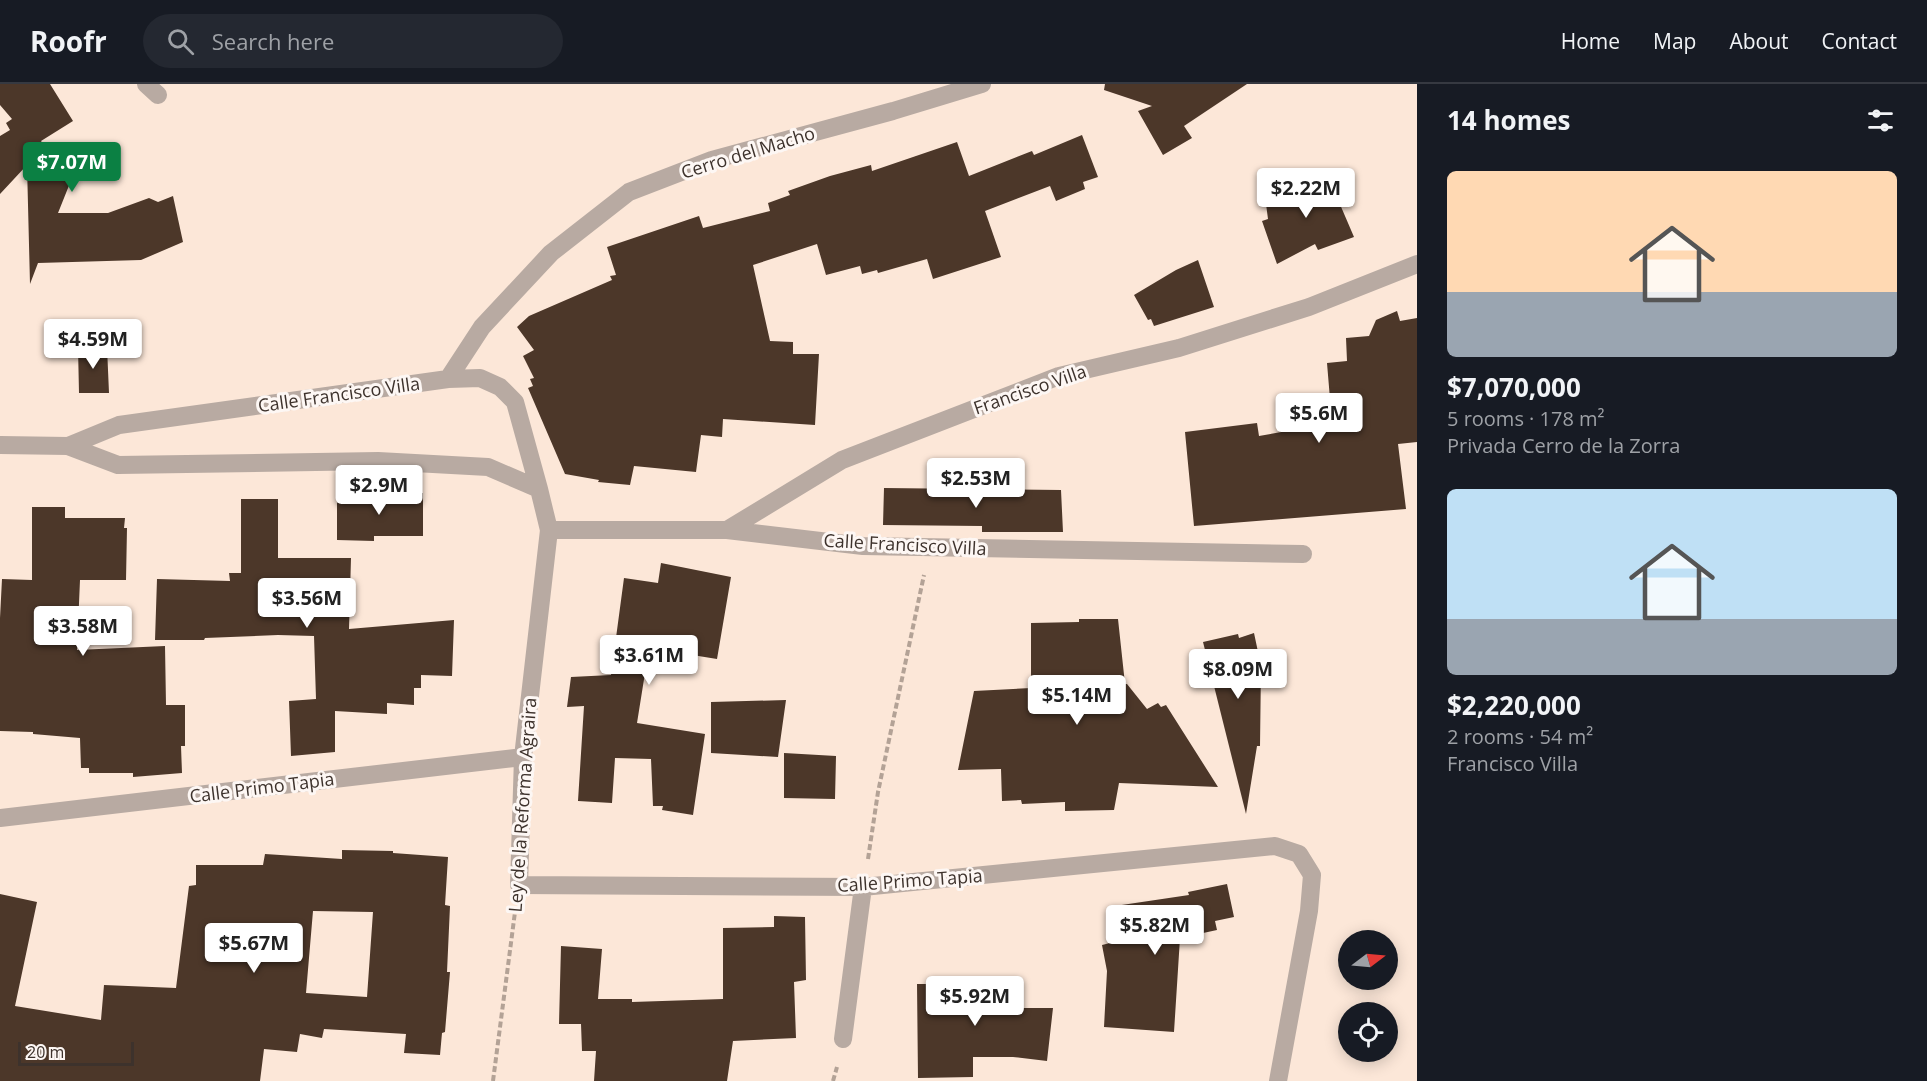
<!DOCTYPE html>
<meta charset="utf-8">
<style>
:root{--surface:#171b24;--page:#242831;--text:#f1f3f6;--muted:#9ea1a6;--line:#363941;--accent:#0b8043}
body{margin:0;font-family:"Open Sans",sans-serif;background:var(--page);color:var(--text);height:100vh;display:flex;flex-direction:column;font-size:22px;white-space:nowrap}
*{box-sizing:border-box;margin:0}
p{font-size:20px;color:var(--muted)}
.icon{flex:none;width:33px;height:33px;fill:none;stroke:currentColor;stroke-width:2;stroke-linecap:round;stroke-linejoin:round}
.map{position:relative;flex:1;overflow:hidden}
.side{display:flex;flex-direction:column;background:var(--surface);width:510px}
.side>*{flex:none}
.needle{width:39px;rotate:74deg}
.controls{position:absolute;left:1338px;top:846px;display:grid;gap:12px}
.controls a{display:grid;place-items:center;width:60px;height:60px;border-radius:50%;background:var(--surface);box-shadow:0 3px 15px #0003;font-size:30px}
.scale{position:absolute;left:18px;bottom:15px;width:116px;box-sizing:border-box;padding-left:6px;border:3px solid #3d322c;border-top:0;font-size:16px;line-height:21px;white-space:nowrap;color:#3d322c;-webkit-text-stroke:4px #fdf7f4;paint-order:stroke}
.price{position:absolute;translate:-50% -51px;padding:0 14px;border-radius:6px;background:#fff;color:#222;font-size:20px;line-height:39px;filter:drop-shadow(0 2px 3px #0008)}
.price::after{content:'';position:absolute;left:50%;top:36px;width:18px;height:14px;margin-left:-9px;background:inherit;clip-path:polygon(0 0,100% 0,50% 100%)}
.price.on{background:var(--accent);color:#fff}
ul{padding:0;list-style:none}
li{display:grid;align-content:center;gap:12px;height:318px;padding:0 30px}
li span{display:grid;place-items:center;height:186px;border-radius:9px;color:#555}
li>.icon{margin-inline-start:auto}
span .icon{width:108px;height:108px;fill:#fffc;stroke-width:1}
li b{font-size:26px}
h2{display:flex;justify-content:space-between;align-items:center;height:72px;padding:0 30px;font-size:26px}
header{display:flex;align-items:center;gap:36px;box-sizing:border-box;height:84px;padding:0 30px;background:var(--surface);border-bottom:2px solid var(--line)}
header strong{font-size:28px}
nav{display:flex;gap:33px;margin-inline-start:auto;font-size:21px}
.search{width:420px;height:54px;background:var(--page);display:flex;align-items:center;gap:15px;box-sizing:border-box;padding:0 21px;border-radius:33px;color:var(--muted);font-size:22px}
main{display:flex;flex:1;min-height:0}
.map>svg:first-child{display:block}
</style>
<header>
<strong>Roofr</strong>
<div class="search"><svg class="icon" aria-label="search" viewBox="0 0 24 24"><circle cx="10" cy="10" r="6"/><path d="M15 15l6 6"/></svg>Search here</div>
<nav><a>Home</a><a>Map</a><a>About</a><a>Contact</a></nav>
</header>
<main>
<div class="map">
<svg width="1417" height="997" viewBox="0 0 1417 997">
<rect width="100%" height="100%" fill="#fce7d8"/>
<path fill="#4c3729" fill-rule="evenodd" d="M 0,0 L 50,0 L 73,37 L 41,57 L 70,99 L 58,129 L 108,129 L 149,114 L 158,118 L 173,112 L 183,158 L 141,176 L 38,179 L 30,200 L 27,81 L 0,110 L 0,52 L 10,46 L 6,39 L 12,35 L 0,21 Z
M 1105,0 L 1247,0 L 1184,42 L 1192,54 L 1163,71 L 1138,27 L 1152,22 L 1104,6 Z
M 1082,51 L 1098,93 L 1083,98 L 1085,105 L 1056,117 L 1050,102 L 985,127 L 1001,173 L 933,195 L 927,175 L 878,189 L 877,186 L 862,190 L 860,182 L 826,191 L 817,160 L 753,181 L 770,257 L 793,258 L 793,270 L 819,270 L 815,341 L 723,335 L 722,353 L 701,351 L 696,388 L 634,382 L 630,401 L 598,398 L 599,396 L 565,390 L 528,304 L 533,302 L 530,295 L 534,294 L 523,272 L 534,266 L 517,243 L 529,232 L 612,196 L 610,192 L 616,191 L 607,163 L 699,132 L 703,144 L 770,127 L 768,119 L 790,111 L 788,107 L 830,92 L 871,81 L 872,87 L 957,58 L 969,92 L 1032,67 L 1034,71 Z
M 1327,90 L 1354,153 L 1318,166 L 1315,160 L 1277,180 L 1262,137 L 1268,135 L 1266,120 L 1297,104 L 1298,99 Z
M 1198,176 L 1214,223 L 1154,242 L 1151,235 L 1148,236 L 1134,211 L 1176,186 Z
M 1397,227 L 1400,237 L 1417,234 L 1417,358 L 1398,360 L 1406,425 L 1194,442 L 1185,348 L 1257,339 L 1259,352 L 1332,339 L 1327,279 L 1347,277 L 1346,254 L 1369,252 L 1376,236 Z
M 78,263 L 107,263 L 109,309 L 79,309 Z
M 884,404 L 1061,406 L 1063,448 L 982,448 L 982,442 L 883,441 Z
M 423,409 L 423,452 L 374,452 L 374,457 L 337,456 L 337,410 Z
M 241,415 L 278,415 L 278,474 L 351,474 L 349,545 L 454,536 L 452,592 L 421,591 L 421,604 L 414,604 L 414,621 L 387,619 L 387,630 L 335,627 L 335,668 L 291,672 L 289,617 L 316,615 L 314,552 L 278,551 L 205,554 L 204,556 L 155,556 L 157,495 L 230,497 L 229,489 L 241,489 Z
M 32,423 L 65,423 L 65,434 L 125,434 L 124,444 L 127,444 L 126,496 L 80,496 L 77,566 L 165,562 L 166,621 L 185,621 L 185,662 L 181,662 L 182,689 L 133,693 L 133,689 L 89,689 L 89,684 L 81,684 L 80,654 L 33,650 L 33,648 L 0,647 L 0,534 L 2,495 L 32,496 Z
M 661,479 L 731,493 L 717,575 L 649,564 L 637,639 L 705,650 L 693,731 L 662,726 L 663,722 L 653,722 L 651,675 L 615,674 L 612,719 L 578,717 L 584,622 L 567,623 L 571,593 L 611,591 L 624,494 L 658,499 Z
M 1079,535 L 1118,535 L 1125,600 L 1127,600 L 1147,625 L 1158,619 L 1161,623 L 1166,621 L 1218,703 L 1119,699 L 1114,726 L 1065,727 L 1065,718 L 1022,720 L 1021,716 L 1002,717 L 1001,685 L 958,686 L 974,607 L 1031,604 L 1031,539 L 1079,538 Z
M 1254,549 L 1261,582 L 1260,662 L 1257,662 L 1246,730 L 1203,558 L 1238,550 L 1239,554 Z
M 786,616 L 778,673 L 711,669 L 711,618 Z
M 784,669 L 836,672 L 835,715 L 784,714 Z
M 342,766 L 393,767 L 393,769 L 448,773 L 445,821 L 450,822 L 447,888 L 450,888 L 445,948 L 442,949 L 440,971 L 404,969 L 406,950 L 324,945 L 322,954 L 300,950 L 297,968 L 264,965 L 260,997 L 0,997 L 0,810 L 37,818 L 15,922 L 101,936 L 104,901 L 176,904 L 189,802 L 196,801 L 196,781 L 263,781 L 265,770 L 342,775 ZM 313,827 L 373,828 L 367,913 L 306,909 Z
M 1227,800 L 1234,833 L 1215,837 L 1217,846 L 1180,854 L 1174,948 L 1104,943 L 1107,887 L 1102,861 L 1110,859 L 1107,845 L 1120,843 L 1115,822 L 1189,811 L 1188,808 Z
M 774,832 L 805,833 L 806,896 L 794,898 L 796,954 L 733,957 L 727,997 L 594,997 L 596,967 L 582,967 L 581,940 L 559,940 L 561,862 L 602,865 L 598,915 L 632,915 L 632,918 L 723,915 L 723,844 L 774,843 Z
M 1007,894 L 1008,924 L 1053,924 L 1047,977 L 1013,973 L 973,973 L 973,993 L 918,994 L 917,900 L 960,900 L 959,895 Z"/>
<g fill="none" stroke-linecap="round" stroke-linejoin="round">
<path stroke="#b3a296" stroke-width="4" stroke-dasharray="6 3" stroke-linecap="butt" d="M 868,775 L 878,708 L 924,491
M 493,997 L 515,828
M 833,997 L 837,983"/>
<path stroke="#b8aaa2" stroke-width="18" d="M 146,0 L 158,11
M 448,295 L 482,243 L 551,169 L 629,108 L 712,76 L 893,27 L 982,0
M 0,361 L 68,362 L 118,381 L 378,377 L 488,383 L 539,405 L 549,446 L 523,673 L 519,801 L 863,803 L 1275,762 L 1299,770 L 1312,791 L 1309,827 L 1278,997
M 68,362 L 119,341 L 448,295 L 480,294 L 500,303 L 515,318 L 539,405
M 549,446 L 727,446 L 863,462 L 1303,470
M 727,446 L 842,376 L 1059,292 L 1179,264 L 1309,223 L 1417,180
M 0,734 L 523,673
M 843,955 L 863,803"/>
</g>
<g text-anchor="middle" stroke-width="6" stroke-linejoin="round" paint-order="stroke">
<g font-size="18" fill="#3d322c" stroke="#fdf7f4">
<text transform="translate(748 69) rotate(-17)" y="6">Cerro del Macho</text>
<text transform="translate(1030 306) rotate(-19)" y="6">Francisco Villa</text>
<text transform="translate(339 311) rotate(-8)" y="6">Calle Francisco Villa</text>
<text transform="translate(905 461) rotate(3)" y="6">Calle Francisco Villa</text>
<text transform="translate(262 704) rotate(-7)" y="6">Calle Primo Tapia</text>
<text transform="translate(523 721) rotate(-86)" y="6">Ley de la Reforma Agraira</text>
<text transform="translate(910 797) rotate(-4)" y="6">Calle Primo Tapia</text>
</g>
</g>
</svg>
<div class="controls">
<a><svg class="needle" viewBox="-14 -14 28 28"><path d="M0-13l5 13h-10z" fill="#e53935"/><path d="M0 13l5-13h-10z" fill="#9ea1a6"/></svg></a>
<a><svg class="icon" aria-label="locate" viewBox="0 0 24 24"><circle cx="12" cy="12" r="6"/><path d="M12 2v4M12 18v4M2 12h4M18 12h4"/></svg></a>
</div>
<div class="scale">20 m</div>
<b class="price on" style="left:72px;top:109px">$7.07M</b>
<b class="price" style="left:1306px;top:135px">$2.22M</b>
<b class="price" style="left:93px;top:286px">$4.59M</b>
<b class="price" style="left:1319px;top:360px">$5.6M</b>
<b class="price" style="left:976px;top:425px">$2.53M</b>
<b class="price" style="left:379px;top:432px">$2.9M</b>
<b class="price" style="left:307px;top:545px">$3.56M</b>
<b class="price" style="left:83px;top:573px">$3.58M</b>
<b class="price" style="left:649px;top:602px">$3.61M</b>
<b class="price" style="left:1238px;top:616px">$8.09M</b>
<b class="price" style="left:1077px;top:642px">$5.14M</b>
<b class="price" style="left:1155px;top:872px">$5.82M</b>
<b class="price" style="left:254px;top:890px">$5.67M</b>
<b class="price" style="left:975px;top:943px">$5.92M</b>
</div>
<section class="side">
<h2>14 homes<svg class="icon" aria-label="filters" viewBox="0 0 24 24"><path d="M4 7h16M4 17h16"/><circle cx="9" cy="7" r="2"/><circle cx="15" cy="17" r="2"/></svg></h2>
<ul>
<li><span style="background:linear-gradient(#ffd9b3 65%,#9aa5b1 0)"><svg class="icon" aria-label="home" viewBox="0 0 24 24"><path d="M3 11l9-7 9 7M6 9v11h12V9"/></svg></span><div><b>$7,070,000</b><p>5 rooms · 178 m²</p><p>Privada Cerro de la Zorra</p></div></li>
<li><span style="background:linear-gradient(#bfe0f5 70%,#9aa5b1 0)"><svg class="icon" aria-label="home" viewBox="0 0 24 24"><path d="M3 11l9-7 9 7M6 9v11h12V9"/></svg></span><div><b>$2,220,000</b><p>2 rooms · 54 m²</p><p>Francisco Villa</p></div></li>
</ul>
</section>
</main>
